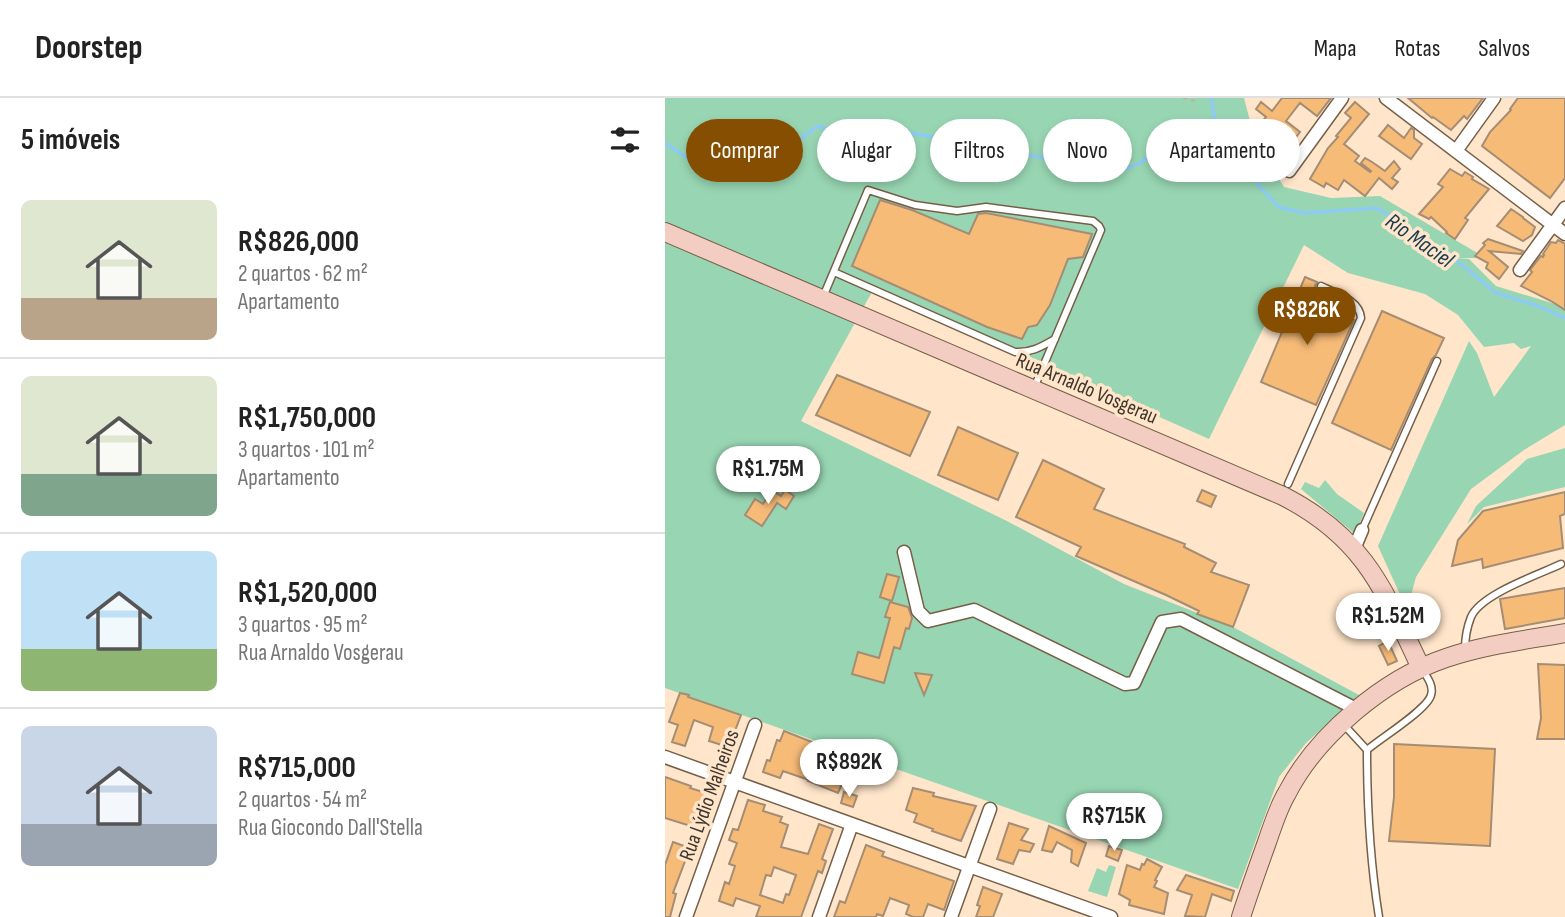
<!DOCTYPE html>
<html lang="pt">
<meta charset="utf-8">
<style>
:root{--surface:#fff;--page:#f2f2f2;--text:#222;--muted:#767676;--line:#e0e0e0;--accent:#864e00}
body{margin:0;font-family:"Sofia Sans Condensed",sans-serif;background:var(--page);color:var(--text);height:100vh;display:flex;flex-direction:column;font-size:26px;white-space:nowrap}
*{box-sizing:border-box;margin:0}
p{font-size:23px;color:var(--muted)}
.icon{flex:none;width:38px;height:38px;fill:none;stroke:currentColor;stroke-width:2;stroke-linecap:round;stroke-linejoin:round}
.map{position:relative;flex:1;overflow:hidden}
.details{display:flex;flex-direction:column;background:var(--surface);width:665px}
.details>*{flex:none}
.hud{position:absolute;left:21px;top:21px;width:665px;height:63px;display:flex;gap:14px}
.price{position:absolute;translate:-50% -60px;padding:0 16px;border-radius:24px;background:#fff;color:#222;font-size:23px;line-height:46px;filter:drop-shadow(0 2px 4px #0008)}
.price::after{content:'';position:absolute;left:50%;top:42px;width:21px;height:16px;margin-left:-10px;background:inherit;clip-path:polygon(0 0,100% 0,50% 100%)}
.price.current{background:var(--accent);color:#fff}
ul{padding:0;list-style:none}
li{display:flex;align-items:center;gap:21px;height:175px;padding:0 21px}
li+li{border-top:2px solid var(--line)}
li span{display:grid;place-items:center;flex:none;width:196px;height:140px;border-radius:10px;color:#555}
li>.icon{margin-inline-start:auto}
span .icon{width:84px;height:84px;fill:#fffc;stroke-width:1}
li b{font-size:30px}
h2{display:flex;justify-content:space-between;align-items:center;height:84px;padding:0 21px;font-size:30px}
.chip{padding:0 24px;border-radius:32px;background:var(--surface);box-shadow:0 4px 10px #0003;font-size:24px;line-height:63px}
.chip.current{background:var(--accent);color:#fff}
header{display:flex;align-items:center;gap:42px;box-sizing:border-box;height:98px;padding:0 35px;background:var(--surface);border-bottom:2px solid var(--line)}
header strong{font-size:33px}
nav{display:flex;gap:38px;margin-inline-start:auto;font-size:24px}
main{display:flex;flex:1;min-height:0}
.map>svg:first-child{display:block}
</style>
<header>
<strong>Doorstep</strong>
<nav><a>Mapa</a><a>Rotas</a><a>Salvos</a></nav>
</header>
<main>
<section class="details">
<h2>5 imóveis<svg class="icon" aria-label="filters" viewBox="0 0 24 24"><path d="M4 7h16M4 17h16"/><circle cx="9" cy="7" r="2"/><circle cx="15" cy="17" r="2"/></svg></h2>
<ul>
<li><span style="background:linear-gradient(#dfe7d0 70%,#b9a48a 0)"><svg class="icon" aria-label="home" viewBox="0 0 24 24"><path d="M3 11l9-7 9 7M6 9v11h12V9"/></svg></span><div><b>R$826,000</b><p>2 quartos · 62 m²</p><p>Apartamento</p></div></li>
<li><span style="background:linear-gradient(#dfe7d0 70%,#7fa58c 0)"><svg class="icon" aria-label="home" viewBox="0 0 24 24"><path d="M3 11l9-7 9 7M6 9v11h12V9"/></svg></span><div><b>R$1,750,000</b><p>3 quartos · 101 m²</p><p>Apartamento</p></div></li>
<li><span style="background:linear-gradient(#bfe0f5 70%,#8fb573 0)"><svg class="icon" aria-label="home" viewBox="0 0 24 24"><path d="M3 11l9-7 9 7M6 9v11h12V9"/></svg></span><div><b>R$1,520,000</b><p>3 quartos · 95 m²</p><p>Rua Arnaldo Vosgerau</p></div></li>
<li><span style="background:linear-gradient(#c9d6e8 70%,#9aa5b1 0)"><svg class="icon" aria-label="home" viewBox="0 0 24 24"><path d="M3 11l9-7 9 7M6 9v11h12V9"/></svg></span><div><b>R$715,000</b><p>2 quartos · 54 m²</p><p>Rua Giocondo Dall'Stella</p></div></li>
</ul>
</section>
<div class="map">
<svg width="900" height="819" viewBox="0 0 900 819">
<rect width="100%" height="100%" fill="#ffe5ca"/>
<path fill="#98d6b3" d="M 0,0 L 579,0 L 590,42 L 619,89 L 666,100 L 715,98 L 821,160 L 791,160 L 804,161 L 831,188 L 900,209 L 900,327 L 859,352 L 806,391 L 751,479 L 742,512 L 713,448 L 804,243 L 812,255 L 829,299 L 866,248 L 856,251 L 849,245 L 819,249 L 793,217 L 760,196 L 683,175 L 639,147 L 544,341 L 208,192 L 136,323 L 342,423 L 459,486 L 568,529 L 694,597 L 641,645 L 614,679 L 573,791 L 0,590 Z
M 900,350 L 900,389 L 819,409 L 802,426 L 811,408 L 862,361 Z
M 660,382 L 672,396 L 699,415 L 690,436 L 636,391 L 640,384 L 654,390 Z
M 444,767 L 451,769 L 442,799 L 423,793 L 432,770 L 441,774 Z"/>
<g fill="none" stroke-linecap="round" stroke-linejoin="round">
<path stroke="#8dcbf5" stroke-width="3.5" d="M 546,0 L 552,34 L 576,57 L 593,87 L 614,109 L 639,115 L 711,110 L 730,120 L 797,167 L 831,195 L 870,207 L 900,220
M 0,45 L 25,62 L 35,56 C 61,65 72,65 92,45 L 128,50 L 140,37 L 153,28 L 170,34 L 187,26 L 214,29 L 454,74 L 477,64 L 502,38 L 520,38 L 552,34"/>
</g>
<path fill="#f7bb78" stroke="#a58d74" stroke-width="2" fill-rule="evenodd" d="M 617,0 L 666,0 L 652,18 L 635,5 L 621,23 L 635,34 L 624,48 L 622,46 L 614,56 L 598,43 L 602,38 L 592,30 L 601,19 L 591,11 L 596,4 L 607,13 Z
M 743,0 L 818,0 L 802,21 L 799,18 L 786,32 L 768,19 L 767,20 Z
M 853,0 L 900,0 L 900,80 L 885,100 L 817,48 L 825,34 L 846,12 L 845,11 Z
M 690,4 L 704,16 L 679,46 L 694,58 L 690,63 L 705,74 L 706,73 L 696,65 L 700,60 L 707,64 L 720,73 L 729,63 L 735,71 L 727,80 L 733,84 L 727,91 L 714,80 L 700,98 L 679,82 L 673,92 L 661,85 L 659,89 L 645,81 L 663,50 L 673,39 L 671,38 L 686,20 L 680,15 Z
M 723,27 L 739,40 L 746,30 L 749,32 L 749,40 L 757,46 L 746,61 L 714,38 Z
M 785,71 L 797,78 L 800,74 L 808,79 L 807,81 L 824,91 L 800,120 L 803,122 L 790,141 L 781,135 L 782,134 L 766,119 L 764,121 L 754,116 L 778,89 L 773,86 Z
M 215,102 L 247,112 L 304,136 L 313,116 L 321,115 L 427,136 L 418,159 L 403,161 L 385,207 L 372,227 L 363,229 L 357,241 L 322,229 L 187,168 Z
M 846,111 L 858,119 L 858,120 L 870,129 L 867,137 L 858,143 L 832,128 Z
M 823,141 L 858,153 L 856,156 L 824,153 L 843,169 L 834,181 L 821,170 L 823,165 L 810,158 L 820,147 L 818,145 Z
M 893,142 L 900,146 L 900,212 L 886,203 L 856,188 L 867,174 L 865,172 L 876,158 L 878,159 L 879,157 L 878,156 L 886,144 L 891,145 Z
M 640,179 L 652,184 L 650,188 L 652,192 L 648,205 L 689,222 L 651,307 L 596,284 Z
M 717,213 L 779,240 L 771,257 L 767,261 L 726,352 L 667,325 Z
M 172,277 L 265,314 L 245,358 L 151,317 Z
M 293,329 L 353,355 L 333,402 L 273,377 Z
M 378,362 L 439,391 L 429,411 L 520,446 L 519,449 L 551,465 L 546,474 L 584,487 L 568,529 L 532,516 L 534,513 L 501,497 L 411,458 L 416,449 L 351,419 Z
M 107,392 L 116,398 L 120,392 L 129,398 L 121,411 L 112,405 L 97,428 L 80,417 L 90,401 L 98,406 Z
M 537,392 L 551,398 L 546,409 L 532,403 Z
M 900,394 L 900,416 L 895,418 L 898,450 L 818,470 L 817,461 L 787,468 L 793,442 L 818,413 Z
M 222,476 L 234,479 L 227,503 L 215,499 Z
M 900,490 L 900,520 L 840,531 L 835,501 Z
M 225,504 L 243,509 L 247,520 L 244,531 L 241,530 L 235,551 L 229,549 L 219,585 L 187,576 L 193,554 L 214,560 L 225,520 L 220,519 Z
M 723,543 L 732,563 L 723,567 L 714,548 Z
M 873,566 L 900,567 L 900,641 L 872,641 L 876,620 Z
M 250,575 L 267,577 L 259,597 Z
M 15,595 L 24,597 L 23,599 L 76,617 L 68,638 L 61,636 L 57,647 L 44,643 L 48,629 L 29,622 L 20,648 L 7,644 L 13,627 L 4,624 Z
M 119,633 L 170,653 L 163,672 L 180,679 L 173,695 L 143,683 L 144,682 L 118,673 L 115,680 L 98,674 L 102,662 L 105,663 L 112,642 L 115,643 Z
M 729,646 L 830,651 L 825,748 L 724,743 L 729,699 Z
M 0,679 L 26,688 L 25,690 L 44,696 L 40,708 L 45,709 L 41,721 L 36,720 L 32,730 L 0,720 Z
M 248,690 L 269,695 L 268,698 L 311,708 L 296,743 L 267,733 L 268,731 L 249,724 L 252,716 L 241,712 Z
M 179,694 L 192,698 L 188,709 L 176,705 Z
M 83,702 L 100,707 L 98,713 L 117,719 L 115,724 L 123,727 L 116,749 L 143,756 L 154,726 L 168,731 L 157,761 L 161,763 L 157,775 L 153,773 L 136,819 L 91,819 L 95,808 L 71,800 L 68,808 L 54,803 L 60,784 L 64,786 L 70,768 L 64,766 L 72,745 L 64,742 L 68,731 L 73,732 ZM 109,769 L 131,777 L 124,797 L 121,796 L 118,805 L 95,797 L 101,777 L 106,778 Z
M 344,725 L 363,731 L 356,742 L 369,746 L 365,754 L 354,752 L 348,766 L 332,761 Z
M 384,728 L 421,745 L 413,768 L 406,764 L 407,752 L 392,744 L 387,754 L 377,752 Z
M 8,744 L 25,750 L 8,795 L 11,796 L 5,819 L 0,819 L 0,767 Z
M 201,747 L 219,754 L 217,758 L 289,783 L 279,812 L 263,806 L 258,819 L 248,819 L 241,816 L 244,807 L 225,800 L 218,818 L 212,816 L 211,819 L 169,819 L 175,803 L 180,805 Z
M 444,748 L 457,752 L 453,763 L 441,758 Z
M 482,761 L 497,769 L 490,782 L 492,783 L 489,789 L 503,795 L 499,816 L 464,807 L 465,802 L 454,796 L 462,767 L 475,772 L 477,766 L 479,767 Z
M 521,777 L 569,793 L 566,803 L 547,796 L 540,819 L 520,818 L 527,797 L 512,792 Z
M 318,789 L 337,796 L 328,819 L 311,819 L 315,808 L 312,807 Z"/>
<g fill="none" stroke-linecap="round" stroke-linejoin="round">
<g stroke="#755f47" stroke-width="9">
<path id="lane" d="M 169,174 L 350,254 C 366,255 376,249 390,241
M 158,199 L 203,92 L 250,107 L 292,113 L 321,109 L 428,123 L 434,128 L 436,132 L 369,290
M 623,386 L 696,220 C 695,202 670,195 656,188
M 697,432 L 772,263
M 800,552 C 800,541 802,529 806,519 C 816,496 873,477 896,466
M 680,628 L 702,652
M 714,819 C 705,763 702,708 702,652 C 716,640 763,611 766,597 C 769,588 762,579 757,571"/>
</g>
<g stroke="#755f47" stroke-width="15">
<path id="street" d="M 721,0 L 900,136
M 791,53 L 829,0
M 624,73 L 677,0
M 855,172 L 900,110
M 689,451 L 697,432
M 239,454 L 253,513 L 263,523 L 309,512 L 460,586 L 469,585 L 497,524 L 516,521 L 693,612
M 0,659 L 446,819
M 21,819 L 90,627
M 154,819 L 187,726
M 286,819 L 325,711"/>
</g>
<g stroke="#755f47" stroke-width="20">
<path id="secondary" d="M 0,134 L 618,398 C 700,440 719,492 756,570
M 576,819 C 584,794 593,769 602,744 C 608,727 613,710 622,695 C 652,637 719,581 781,560 C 819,547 860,542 900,535"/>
</g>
<path stroke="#c3ae98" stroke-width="2" stroke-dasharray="3.5 5" stroke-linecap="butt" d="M 518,0 L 530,3"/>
<use href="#lane" stroke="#fff" stroke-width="6"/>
<use href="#street" stroke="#fff" stroke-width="12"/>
<use href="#secondary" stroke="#f4cdc2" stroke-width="18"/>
</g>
<g text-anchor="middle" stroke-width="7" stroke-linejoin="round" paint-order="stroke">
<g font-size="21" fill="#3f352b" stroke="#ffe5ca">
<text transform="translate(422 290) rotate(23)" y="7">Rua Arnaldo Vosgerau</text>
<text transform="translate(44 697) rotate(-70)" y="7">Rua Lýdio Malheiros</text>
</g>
<g font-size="23" font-style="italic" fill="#183a50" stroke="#ffe5ca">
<text transform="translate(755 142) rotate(35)" y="8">Rio Maciel</text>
</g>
</g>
</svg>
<b class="price current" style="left:642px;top:249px">R$826K</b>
<b class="price" style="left:103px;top:408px">R$1.75M</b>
<b class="price" style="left:723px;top:555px">R$1.52M</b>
<b class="price" style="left:184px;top:701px">R$892K</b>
<b class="price" style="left:449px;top:755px">R$715K</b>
<div class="hud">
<a class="chip current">Comprar</a>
<a class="chip">Alugar</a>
<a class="chip">Filtros</a>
<a class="chip">Novo</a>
<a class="chip">Apartamento</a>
</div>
</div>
</main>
